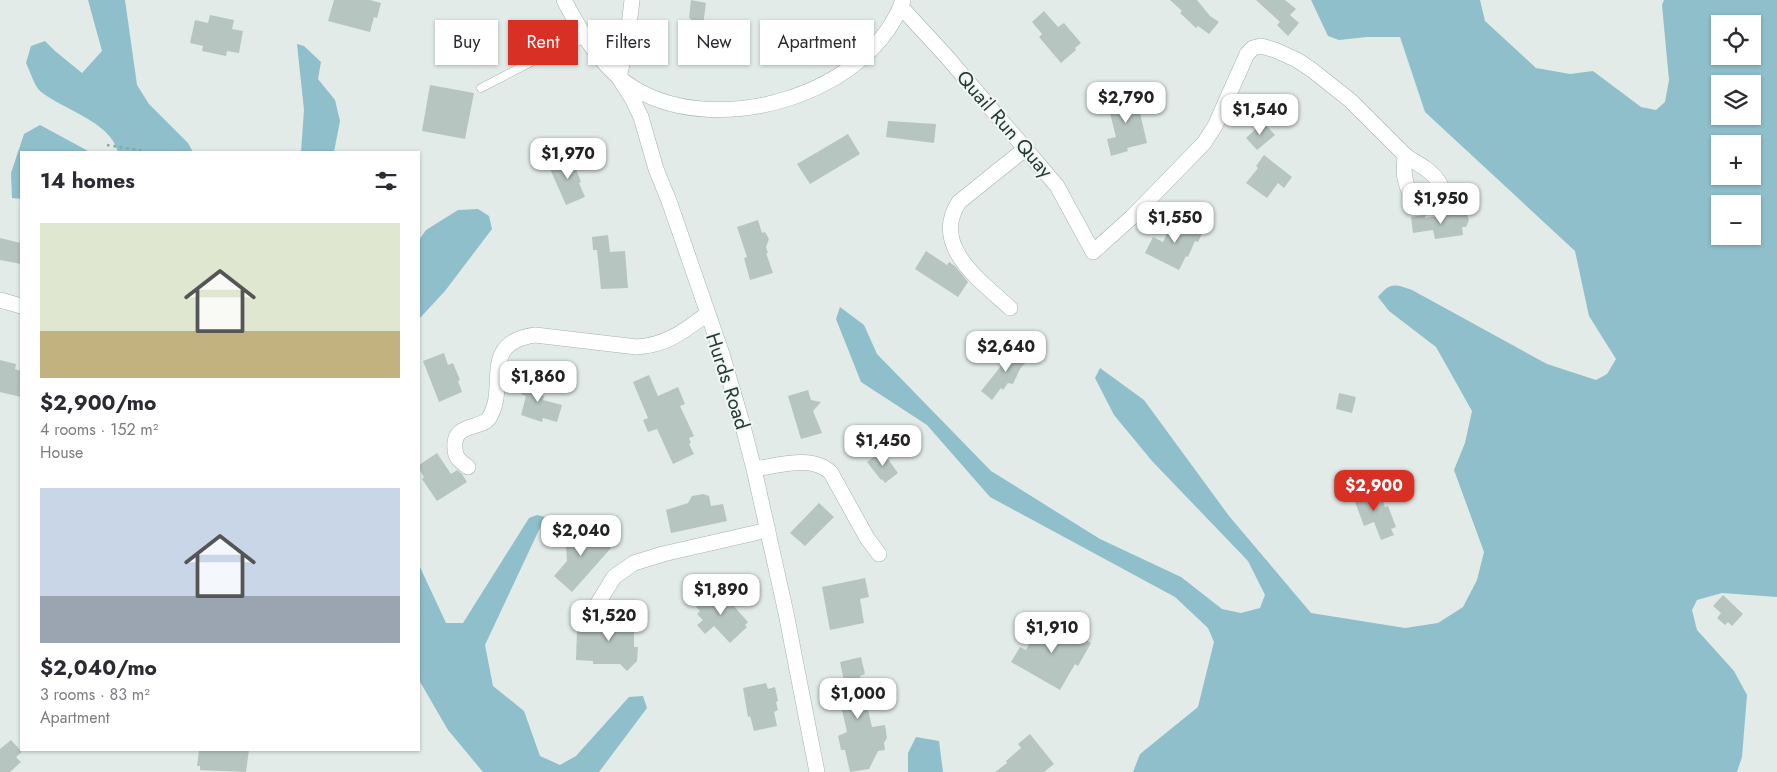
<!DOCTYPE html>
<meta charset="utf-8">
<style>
:root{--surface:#fff;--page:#f2f2f3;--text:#2b2b33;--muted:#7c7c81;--accent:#d93025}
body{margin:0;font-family:Jost,sans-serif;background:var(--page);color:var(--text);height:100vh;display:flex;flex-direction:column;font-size:19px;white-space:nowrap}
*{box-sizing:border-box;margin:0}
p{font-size:16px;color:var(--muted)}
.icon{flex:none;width:28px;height:28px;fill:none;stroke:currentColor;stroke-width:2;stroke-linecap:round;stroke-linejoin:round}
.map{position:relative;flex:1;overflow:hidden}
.panel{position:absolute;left:20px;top:151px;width:400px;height:600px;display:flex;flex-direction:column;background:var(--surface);border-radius:0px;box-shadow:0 1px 4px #0004}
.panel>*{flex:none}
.hud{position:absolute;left:435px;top:20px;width:475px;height:45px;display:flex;gap:10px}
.controls{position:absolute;left:1711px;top:15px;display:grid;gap:10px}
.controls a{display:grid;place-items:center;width:50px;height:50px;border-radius:0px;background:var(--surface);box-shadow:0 1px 4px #0004;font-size:25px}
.price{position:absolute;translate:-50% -42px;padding:0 11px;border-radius:10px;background:#fff;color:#222;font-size:16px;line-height:32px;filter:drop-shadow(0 1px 2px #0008)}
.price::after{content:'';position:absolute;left:50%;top:30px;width:15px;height:11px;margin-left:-8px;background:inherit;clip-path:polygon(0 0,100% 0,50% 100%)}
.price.active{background:var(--accent);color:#fff}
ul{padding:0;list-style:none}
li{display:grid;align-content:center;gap:10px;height:265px;padding:0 20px}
li span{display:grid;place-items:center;height:155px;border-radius:0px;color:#555}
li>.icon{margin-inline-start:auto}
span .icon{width:90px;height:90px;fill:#fffc;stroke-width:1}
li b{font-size:21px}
h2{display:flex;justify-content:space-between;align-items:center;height:60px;padding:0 20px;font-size:21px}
.chip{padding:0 18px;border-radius:0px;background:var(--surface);box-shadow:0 1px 4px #0004;font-size:18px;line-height:45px}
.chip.active{background:var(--accent);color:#fff}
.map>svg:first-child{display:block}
</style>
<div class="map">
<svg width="1777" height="772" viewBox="0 0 1777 772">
<rect width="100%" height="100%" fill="#e2ebe7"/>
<path fill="#8ebfcb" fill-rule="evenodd" d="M 88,0 L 125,0 L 137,85 L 149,104 L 188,143 L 193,152 L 118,152 C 110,121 63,110 40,91 C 34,85 30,71 26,63 L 31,46 L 45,41 L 55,51 L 82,73 L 102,51 Z
M 1311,0 L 1480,0 L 1485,21 L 1536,68 L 1570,74 L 1593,71 L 1641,107 L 1656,110 L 1665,102 L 1669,80 L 1662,5 L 1664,0 L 1777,0 L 1777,597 L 1722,593 L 1697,600 L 1692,610 L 1697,630 L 1734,671 L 1747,695 L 1742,757 L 1737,772 L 1133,772 L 1140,754 L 1198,707 L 1214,642 L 1208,628 L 1175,597 L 990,497 L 927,425 L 861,382 L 836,319 L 840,307 L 864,325 L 877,354 L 991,471 L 1100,539 L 1181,577 L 1222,609 L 1241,613 L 1260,608 L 1265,595 L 1248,561 L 1152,461 L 1114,415 L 1095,378 L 1100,368 L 1144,400 L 1229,516 L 1311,613 L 1405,628 L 1438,623 L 1463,607 L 1477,580 L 1484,552 L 1454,470 L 1465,443 L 1472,411 L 1436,347 L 1389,311 L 1378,297 C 1390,282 1395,284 1412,290 L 1547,364 L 1596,380 L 1607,374 L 1616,359 L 1589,316 L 1575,251 L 1425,112 L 1400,37 L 1367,37 L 1339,40 L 1328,36 ZM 1720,24 L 1752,24 L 1752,56 L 1720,56 ZM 1720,84 L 1752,84 L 1752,116 L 1720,116 ZM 1720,144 L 1752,144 L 1752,176 L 1720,176 ZM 1720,204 L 1752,204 L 1752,236 L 1720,236 Z
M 297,44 L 304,46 L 321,62 L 318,79 L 335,100 L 340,121 L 334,152 L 301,152 L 304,110 Z
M 40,125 L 90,152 L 21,152 L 21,199 L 12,198 L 11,173 L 24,134 Z
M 478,209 L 489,216 L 492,229 L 445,291 L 419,319 L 419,240 L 426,230 L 458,210 Z
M 537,515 L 545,517 L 485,645 L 493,686 L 524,711 L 540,756 L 560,765 L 576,756 L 629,697 L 643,696 L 647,708 L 599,772 L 483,772 L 448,730 L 419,680 L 419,565 L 446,623 L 463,623 L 529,518 Z
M 916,737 L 939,741 L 943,772 L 908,772 L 908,753 Z"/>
<path fill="#b7c5c0" d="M 334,0 L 370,0 L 381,3 L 377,18 L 374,17 L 370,32 L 328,21 Z
M 691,0 L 706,3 L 703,25 L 720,27 L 717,48 L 688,45 L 691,19 L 689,18 Z
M 1170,0 L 1197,0 L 1210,16 L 1219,22 L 1209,34 L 1198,26 L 1196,28 L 1180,13 L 1182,11 Z
M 1256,0 L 1285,0 L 1296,9 L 1290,15 L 1299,23 L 1288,36 L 1277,25 L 1280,22 Z
M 1044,11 L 1058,27 L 1064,23 L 1081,43 L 1075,48 L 1076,50 L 1061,63 L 1039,37 L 1042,34 L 1032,22 Z
M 210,15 L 234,20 L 232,29 L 243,31 L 239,53 L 227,51 L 226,56 L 202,51 L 203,46 L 190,43 L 195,20 L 208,23 Z
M 430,85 L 474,93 L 465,139 L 422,131 Z
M 1132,91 L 1135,101 L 1137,100 L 1147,143 L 1127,148 L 1128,151 L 1111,156 L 1107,139 L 1116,137 L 1110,113 L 1113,112 L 1112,107 L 1114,106 L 1112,96 Z
M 888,121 L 936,124 L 934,143 L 886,137 Z
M 1263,122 L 1275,135 L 1257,150 L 1246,138 Z
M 848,134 L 860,154 L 810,184 L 797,164 Z
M 1264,155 L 1292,177 L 1284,188 L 1278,183 L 1267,198 L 1246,183 L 1258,168 L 1256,166 Z
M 571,156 L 581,182 L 579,183 L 585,197 L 566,205 L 550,169 L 553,167 L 552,164 Z
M 1466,212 L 1469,220 L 1466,227 L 1462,227 L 1463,235 L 1435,239 L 1433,230 L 1413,233 L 1411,217 L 1425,215 L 1425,218 Z
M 1174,218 L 1203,232 L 1198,242 L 1195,241 L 1188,257 L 1186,256 L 1179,270 L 1145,253 L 1153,237 L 1163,242 Z
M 758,220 L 762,233 L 765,232 L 769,239 L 766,247 L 768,253 L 766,253 L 773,273 L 750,280 L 744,258 L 747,257 L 737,227 Z
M 608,235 L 610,252 L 625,251 L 628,288 L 601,289 L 597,250 L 593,250 L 592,237 Z
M 0,238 L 21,243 L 21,264 L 0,260 Z
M 926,251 L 947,265 L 949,262 L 955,266 L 968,282 L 958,297 L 915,269 Z
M 1017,346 L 1030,357 L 1020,369 L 1013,384 L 1008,383 L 1003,390 L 1001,388 L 992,400 L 981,391 Z
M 444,353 L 448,365 L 453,363 L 460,380 L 458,381 L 462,392 L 439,402 L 423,361 Z
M 0,360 L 16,364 L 15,369 L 21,371 L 21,397 L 0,392 Z
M 527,375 L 542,380 L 538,394 L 544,396 L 543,400 L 562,405 L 557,422 L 543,418 L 542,422 L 521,415 L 526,396 L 521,394 Z
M 649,375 L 658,396 L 678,387 L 685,404 L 680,406 L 694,436 L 689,438 L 691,443 L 689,444 L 694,454 L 673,464 L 657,429 L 648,432 L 643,420 L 648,418 L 633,382 Z
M 808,390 L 811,400 L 821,402 L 813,411 L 822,433 L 801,439 L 788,396 Z
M 1339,393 L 1356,397 L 1352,413 L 1336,409 Z
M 882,451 L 898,473 L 885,483 L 882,479 L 881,480 L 867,462 Z
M 437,453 L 451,474 L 457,470 L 462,474 L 467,482 L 437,501 L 422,479 L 424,477 L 419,469 L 419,465 Z
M 1367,485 L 1373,501 L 1382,498 L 1385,507 L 1388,506 L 1396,527 L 1391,529 L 1394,535 L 1381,540 L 1374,522 L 1364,526 L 1351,491 Z
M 703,494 L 709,496 L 711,506 L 723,504 L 727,521 L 671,533 L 666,510 L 688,503 L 692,496 Z
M 819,503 L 834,517 L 805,546 L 790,533 Z
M 575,527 L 588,538 L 596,529 L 608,540 L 606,543 L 611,548 L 572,592 L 554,576 L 567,561 L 566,545 L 560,540 L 568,530 L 571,533 Z
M 865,578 L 869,597 L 860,599 L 864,623 L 830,630 L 822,587 Z
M 717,587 L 748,622 L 745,625 L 747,627 L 730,643 L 714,626 L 705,634 L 697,625 L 703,620 L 697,614 L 700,611 L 696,607 Z
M 1723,595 L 1743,614 L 1732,626 L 1728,622 L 1725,625 L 1717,618 L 1721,613 L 1713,606 Z
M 612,608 L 631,608 L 630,631 L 634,631 L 634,647 L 638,647 L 637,661 L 627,671 L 620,664 L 593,664 L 593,661 L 576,660 L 577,629 L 612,630 Z
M 1049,619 L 1091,643 L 1078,666 L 1075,664 L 1060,690 L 1011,662 L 1020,647 L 1026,650 L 1035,634 L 1039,636 Z
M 861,657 L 865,674 L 860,676 L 872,727 L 885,725 L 887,738 L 884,743 L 885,750 L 878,751 L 869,769 L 850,772 L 845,750 L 841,750 L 838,736 L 847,732 L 837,688 L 845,686 L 840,662 Z
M 766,683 L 768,689 L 775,687 L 778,701 L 776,702 L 778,710 L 774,712 L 777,726 L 754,731 L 750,716 L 748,717 L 743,688 Z
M 1030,734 L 1054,764 L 1044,772 L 995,772 L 1007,763 L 1006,761 L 1021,748 L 1018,744 Z
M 11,740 L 22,752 L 16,757 L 21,762 L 10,772 L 0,772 L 0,749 Z
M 199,750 L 249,750 L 246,772 L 200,770 L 200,766 L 197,766 Z"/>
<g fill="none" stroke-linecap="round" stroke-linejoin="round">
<g stroke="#a5b2ae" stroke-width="9">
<path id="lane" d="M 481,88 L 541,57 L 586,38"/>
</g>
<g stroke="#a5b2ae" stroke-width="16">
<path id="street" d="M 564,0 C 582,34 603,71 637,90 C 721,138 870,94 903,0
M 632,0 L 628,35 L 619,78 L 633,100 L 641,117 L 656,169 L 669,201 L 722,354 L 741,419 L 754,469 L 786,613 L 817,772
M 901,7 L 947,57 L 1057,186 L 1093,252 L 1132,217 L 1204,143 L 1215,126 L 1247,54 L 1253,48 L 1261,46 L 1275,50 L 1297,60 L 1312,70 L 1351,101 L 1405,155
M 1405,155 C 1416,164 1430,168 1438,181 C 1451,199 1414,225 1405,178 C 1403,171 1405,162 1405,155 Z
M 0,300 L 21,306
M 1010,308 C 981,281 930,246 959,202 L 1025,149
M 468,467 C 461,462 455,458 455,449 C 452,422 481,430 489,418 C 509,387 478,343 535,335 L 637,347 C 667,345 684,331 707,314
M 754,469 C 777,466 813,454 831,473 L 867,538 L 879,554
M 592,613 L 614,577 L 634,563 L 663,554 L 768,530"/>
</g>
<path stroke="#85aba1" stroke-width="2.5" stroke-dasharray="2.5 4" stroke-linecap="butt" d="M 107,145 L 144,151"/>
<use href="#lane" stroke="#fff" stroke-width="8"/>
<use href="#street" stroke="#fff" stroke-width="15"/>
</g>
<g text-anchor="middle" stroke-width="4" stroke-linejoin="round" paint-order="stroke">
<g font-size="20" fill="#233a35" stroke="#f2f7f5">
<text transform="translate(1005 124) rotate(49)" y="7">Quail Run Quay</text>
<text transform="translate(728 381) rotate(72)" y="7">Hurds Road</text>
</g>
</g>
</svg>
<div class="controls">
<a><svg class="icon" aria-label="locate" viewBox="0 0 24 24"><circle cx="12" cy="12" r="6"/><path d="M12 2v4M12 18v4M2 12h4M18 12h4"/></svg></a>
<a><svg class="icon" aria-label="layers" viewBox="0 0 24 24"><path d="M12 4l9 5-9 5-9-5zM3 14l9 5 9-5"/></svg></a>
<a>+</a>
<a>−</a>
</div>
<b class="price" style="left:1126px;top:124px">$2,790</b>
<b class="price" style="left:1260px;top:136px">$1,540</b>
<b class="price" style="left:568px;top:180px">$1,970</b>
<b class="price" style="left:1441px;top:225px">$1,950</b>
<b class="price" style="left:1175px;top:244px">$1,550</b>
<b class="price" style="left:1006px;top:373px">$2,640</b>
<b class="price" style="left:538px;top:403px">$1,860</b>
<b class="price" style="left:883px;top:467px">$1,450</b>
<b class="price active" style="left:1374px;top:512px">$2,900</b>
<b class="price" style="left:581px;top:557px">$2,040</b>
<b class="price" style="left:721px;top:616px">$1,890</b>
<b class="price" style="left:609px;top:642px">$1,520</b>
<b class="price" style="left:1052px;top:654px">$1,910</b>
<b class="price" style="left:858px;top:720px">$1,000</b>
<div class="hud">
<a class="chip">Buy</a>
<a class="chip active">Rent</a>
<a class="chip">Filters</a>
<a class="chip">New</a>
<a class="chip">Apartment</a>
</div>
<section class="panel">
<h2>14 homes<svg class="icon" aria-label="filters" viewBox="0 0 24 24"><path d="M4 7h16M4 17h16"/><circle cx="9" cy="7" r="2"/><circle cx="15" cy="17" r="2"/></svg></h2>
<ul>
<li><span style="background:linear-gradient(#dfe7d0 70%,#c2b280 0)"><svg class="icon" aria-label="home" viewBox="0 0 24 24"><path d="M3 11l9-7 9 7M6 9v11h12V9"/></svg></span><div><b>$2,900/mo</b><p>4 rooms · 152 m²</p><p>House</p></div></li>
<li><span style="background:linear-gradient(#c9d6e8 70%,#9aa5b1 0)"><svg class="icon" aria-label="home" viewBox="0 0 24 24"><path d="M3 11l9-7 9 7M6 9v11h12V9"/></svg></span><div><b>$2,040/mo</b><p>3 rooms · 83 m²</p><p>Apartment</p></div></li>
</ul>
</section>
</div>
